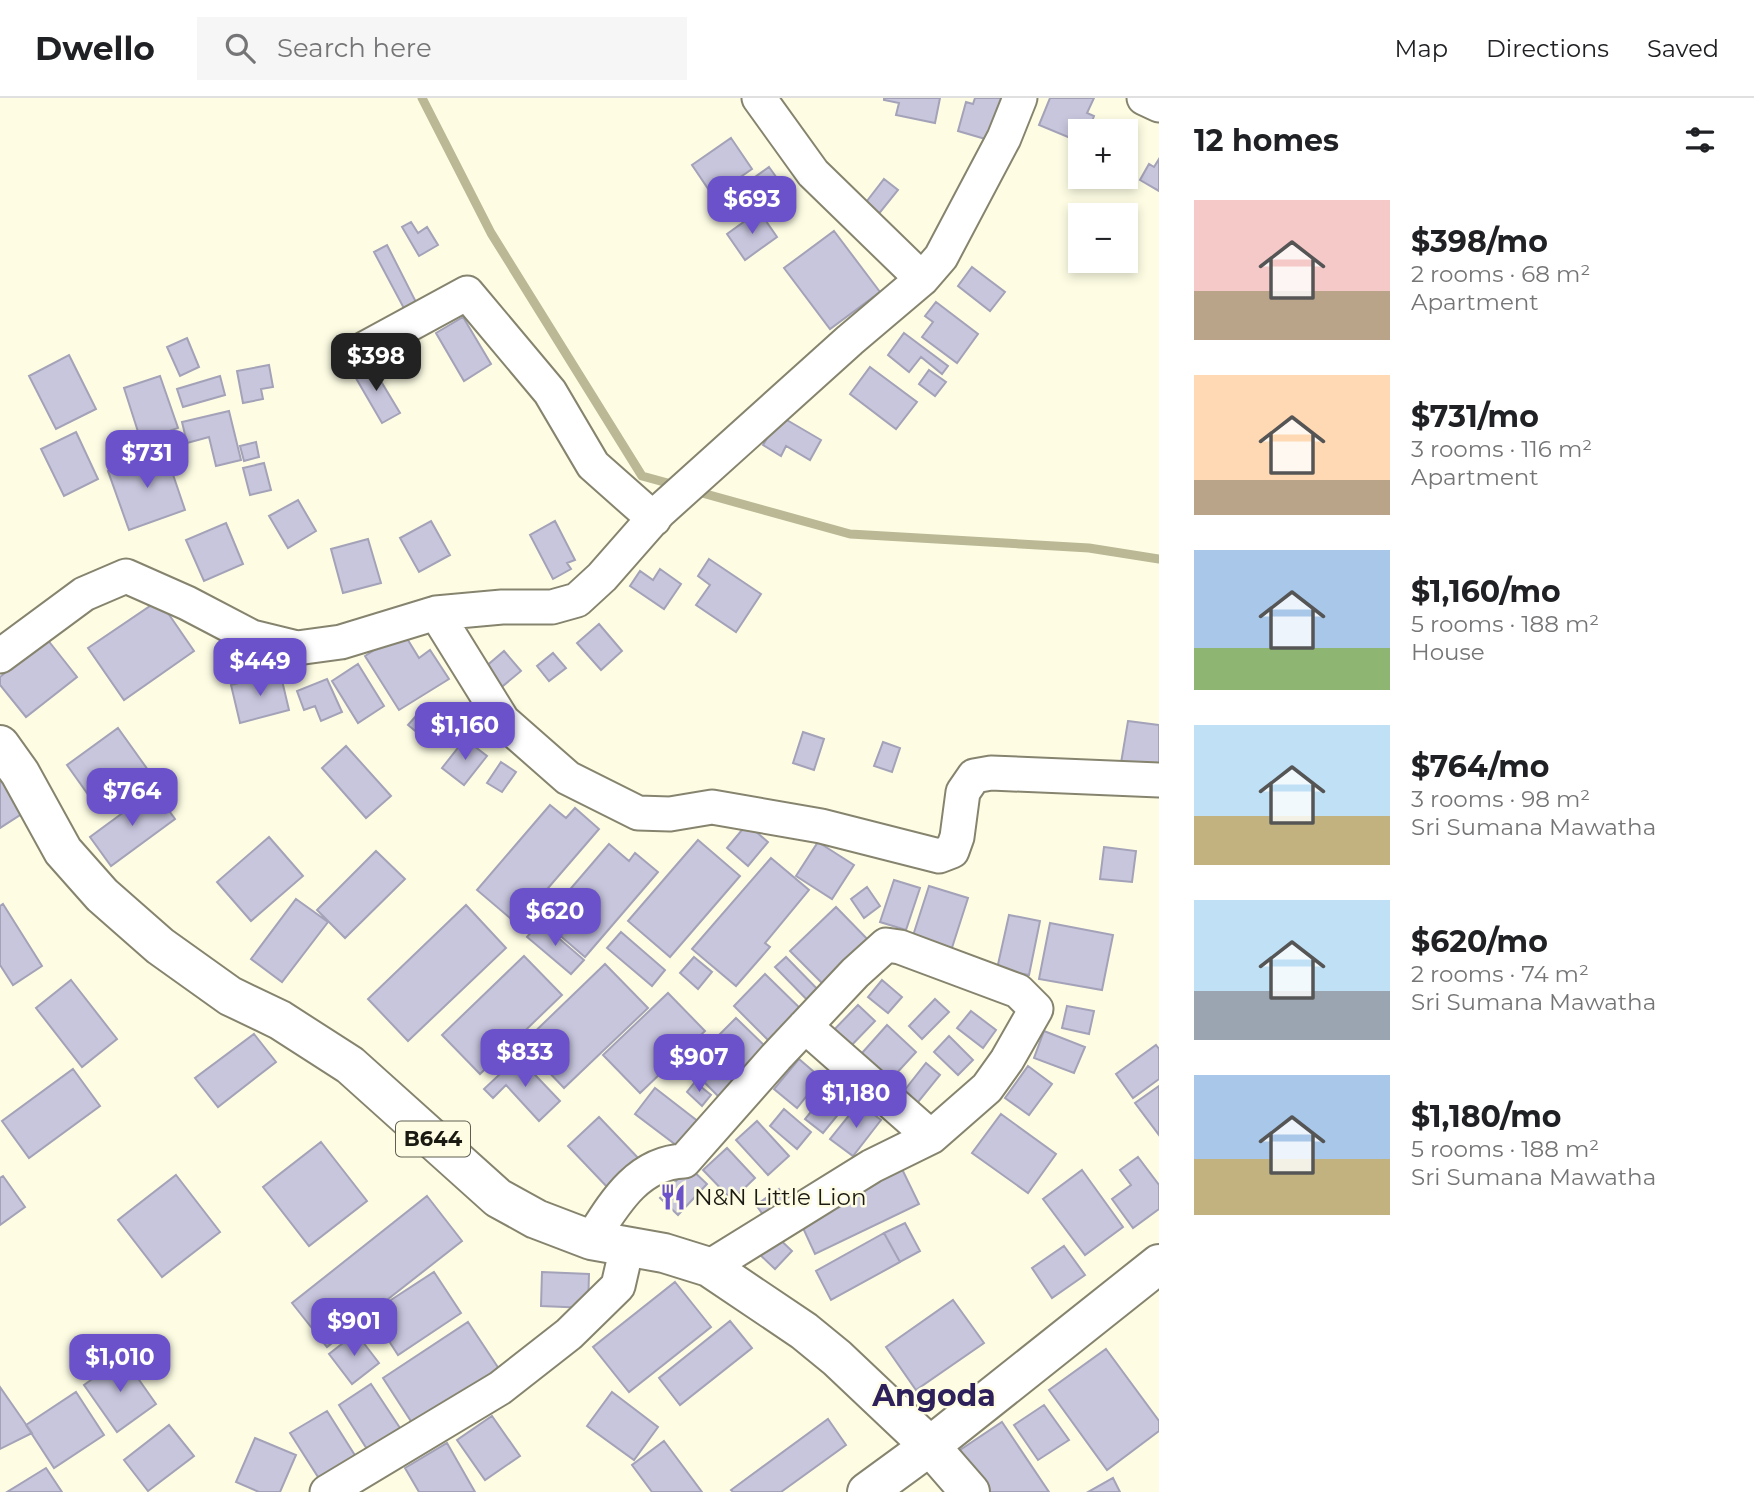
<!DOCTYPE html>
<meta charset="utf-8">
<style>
:root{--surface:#fff;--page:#f6f6f6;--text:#202124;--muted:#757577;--line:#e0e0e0;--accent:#6b51ca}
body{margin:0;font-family:Montserrat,sans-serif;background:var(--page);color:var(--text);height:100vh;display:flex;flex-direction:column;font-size:26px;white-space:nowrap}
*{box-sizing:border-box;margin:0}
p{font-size:23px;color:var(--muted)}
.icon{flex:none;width:38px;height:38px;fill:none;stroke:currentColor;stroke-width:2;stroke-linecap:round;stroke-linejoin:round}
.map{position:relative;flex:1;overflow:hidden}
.drawer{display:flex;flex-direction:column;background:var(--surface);width:595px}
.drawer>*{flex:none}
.fabs{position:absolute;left:1068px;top:21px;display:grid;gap:14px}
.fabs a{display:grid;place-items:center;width:70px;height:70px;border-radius:0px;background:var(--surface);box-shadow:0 4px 10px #0003;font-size:35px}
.price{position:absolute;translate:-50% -60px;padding:0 16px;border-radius:14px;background:var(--accent);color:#fff;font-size:23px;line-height:46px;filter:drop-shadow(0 2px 4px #0008)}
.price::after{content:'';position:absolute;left:50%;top:42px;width:21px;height:16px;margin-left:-10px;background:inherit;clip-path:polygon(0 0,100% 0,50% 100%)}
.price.selected{background:#222;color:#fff}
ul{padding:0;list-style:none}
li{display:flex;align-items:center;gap:21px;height:175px;padding:0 35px}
li span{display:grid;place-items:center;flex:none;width:196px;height:140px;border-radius:0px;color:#555}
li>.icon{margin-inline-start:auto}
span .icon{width:84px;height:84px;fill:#fffc;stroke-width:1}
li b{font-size:30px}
h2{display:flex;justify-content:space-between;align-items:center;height:84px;padding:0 35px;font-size:30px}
header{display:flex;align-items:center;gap:42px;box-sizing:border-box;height:98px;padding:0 35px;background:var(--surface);border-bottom:2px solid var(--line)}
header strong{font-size:33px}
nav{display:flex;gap:38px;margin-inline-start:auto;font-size:24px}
.search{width:490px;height:63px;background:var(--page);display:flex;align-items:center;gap:18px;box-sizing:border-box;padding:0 24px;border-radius:0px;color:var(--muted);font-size:26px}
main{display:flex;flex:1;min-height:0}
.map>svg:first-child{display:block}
</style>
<header>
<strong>Dwello</strong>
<div class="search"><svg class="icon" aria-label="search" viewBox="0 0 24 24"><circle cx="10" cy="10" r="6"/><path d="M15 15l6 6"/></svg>Search here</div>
<nav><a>Map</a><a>Directions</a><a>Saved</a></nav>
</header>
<main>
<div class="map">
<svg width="1159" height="1394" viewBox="0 0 1159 1394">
<rect width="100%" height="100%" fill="#fefde4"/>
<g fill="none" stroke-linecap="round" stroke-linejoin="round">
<path stroke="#bab895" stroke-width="9" d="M 422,0 L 491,135 L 642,378 L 675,387
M 695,393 L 850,436 L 1089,450 L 1159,461"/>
</g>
<path fill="#c7c6dd" stroke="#a3a2b8" stroke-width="2" d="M 884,0 L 940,0 L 935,25 L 896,17 L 899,5 L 884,2 Z
M 975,0 L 1004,0 L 992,43 L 958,33 L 966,4 L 973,6 Z
M 1050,0 L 1094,0 L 1087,15 L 1094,18 L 1088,33 L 1080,33 L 1080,44 L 1039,27 Z
M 731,40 L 752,71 L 713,98 L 692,67 Z
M 1159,61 L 1159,93 L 1140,82 L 1149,66 L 1154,69 Z
M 769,69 L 784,90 L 746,118 L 730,97 Z
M 884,81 L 898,92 L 873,123 L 860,112 Z
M 759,113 L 777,139 L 745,162 L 727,136 Z
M 411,124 L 418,135 L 427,129 L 438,147 L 419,158 L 402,129 Z
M 834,133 L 880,194 L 830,231 L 784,170 Z
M 387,147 L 419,210 L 407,216 L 374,154 Z
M 972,169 L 1005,194 L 990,213 L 958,188 Z
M 936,204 L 978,236 L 957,265 L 922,239 L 933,224 L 925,218 Z
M 463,219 L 491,266 L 464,283 L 436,235 Z
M 904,235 L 948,268 L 942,276 L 921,259 L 909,274 L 888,257 Z
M 187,240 L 199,269 L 180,278 L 167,249 Z
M 69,257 L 96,311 L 56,331 L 29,278 Z
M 370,265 L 400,315 L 382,325 L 353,275 Z
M 269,267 L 273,289 L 261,291 L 263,301 L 243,305 L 237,273 Z
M 870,269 L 917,304 L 896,331 L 850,296 Z
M 929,272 L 946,284 L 935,298 L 919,286 Z
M 160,278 L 178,330 L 141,343 L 124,290 Z
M 220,278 L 225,297 L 183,309 L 177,291 Z
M 229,313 L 241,362 L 216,368 L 209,339 L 187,345 L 182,324 Z
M 780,318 L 821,342 L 810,362 L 786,348 L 781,358 L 763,347 Z
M 76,334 L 98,381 L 64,398 L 41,351 Z
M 256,344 L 259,359 L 244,363 L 240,348 Z
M 165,353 L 185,412 L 129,432 L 108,373 Z
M 264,365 L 271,392 L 250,397 L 243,370 Z
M 298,402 L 316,433 L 288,450 L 269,418 Z
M 431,423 L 450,457 L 419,474 L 400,440 Z
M 555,423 L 575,462 L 567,465 L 571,471 L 553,481 L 530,437 Z
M 226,425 L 243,466 L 204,483 L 186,442 Z
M 368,441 L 381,485 L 343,495 L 331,451 Z
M 709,461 L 761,496 L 736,534 L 696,507 L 710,487 L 698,478 Z
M 660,471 L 681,486 L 664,511 L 630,488 L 640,473 L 653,482 Z
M 159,502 L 194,553 L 124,602 L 88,550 Z
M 599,526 L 622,553 L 601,572 L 577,545 Z
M 403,534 L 419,560 L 430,552 L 449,581 L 399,612 L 365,558 Z
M 47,541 L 77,579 L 26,619 L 0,587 L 0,579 Z
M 504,553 L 521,573 L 492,597 L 476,577 Z
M 553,555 L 566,570 L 549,583 L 537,568 Z
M 358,566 L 384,608 L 358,625 L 332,583 Z
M 280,574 L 289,612 L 240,625 L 231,587 Z
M 327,581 L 342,614 L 321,623 L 315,608 L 304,612 L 297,593 Z
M 424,609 L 446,628 L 431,646 L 408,627 Z
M 1128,623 L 1159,627 L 1159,671 L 1121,665 Z
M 118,630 L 148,672 L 97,709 L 67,667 Z
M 803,634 L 824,641 L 814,672 L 793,665 Z
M 465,641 L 487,658 L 464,687 L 442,670 Z
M 883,644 L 900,650 L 892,674 L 874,668 Z
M 346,648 L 391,698 L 366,720 L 322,670 Z
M 501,664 L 516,674 L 502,694 L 487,685 Z
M 0,672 L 34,708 L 0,730 Z
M 154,692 L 175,721 L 111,768 L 90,739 Z
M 550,707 L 566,720 L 575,710 L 599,731 L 517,826 L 477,792 Z
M 747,726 L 768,744 L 748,768 L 727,750 Z
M 269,739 L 303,778 L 251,823 L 217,784 Z
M 698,742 L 740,778 L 670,859 L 628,823 Z
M 818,744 L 854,767 L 832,801 L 796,778 Z
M 609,746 L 629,763 L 635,755 L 658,774 L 585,859 L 543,823 Z
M 1104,749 L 1136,753 L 1132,784 L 1100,781 Z
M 376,753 L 405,781 L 345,840 L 317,812 Z
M 771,760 L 809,792 L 765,845 L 770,849 L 736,888 L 692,851 Z
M 894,782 L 920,790 L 906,832 L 880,824 Z
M 929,788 L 968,800 L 949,859 L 910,847 Z
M 867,789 L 880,808 L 864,820 L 851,801 Z
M 296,801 L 328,824 L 282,884 L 251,861 Z
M 3,806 L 42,868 L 13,887 L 0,867 L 0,808 Z
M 466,807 L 506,850 L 408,943 L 368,901 Z
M 836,809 L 875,849 L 829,892 L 790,853 Z
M 1009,817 L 1040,823 L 1029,877 L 997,871 Z
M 540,824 L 584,862 L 571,876 L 527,839 Z
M 1050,825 L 1113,837 L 1102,892 L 1039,881 Z
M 621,834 L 665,872 L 652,888 L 607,850 Z
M 524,858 L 562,897 L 480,976 L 442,937 Z
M 694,859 L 712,874 L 698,891 L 680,875 Z
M 786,859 L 829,903 L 818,913 L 775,869 Z
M 605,866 L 648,910 L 564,990 L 522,946 Z
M 765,876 L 807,917 L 775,949 L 734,908 Z
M 71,882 L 117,941 L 82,969 L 36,910 Z
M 882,882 L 902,899 L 888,915 L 868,899 Z
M 668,895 L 705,933 L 640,995 L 603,957 Z
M 935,901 L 949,914 L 922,941 L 909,928 Z
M 858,907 L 875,923 L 845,954 L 828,938 Z
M 1067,908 L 1094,913 L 1089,936 L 1062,930 Z
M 971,913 L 996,932 L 983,950 L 957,930 Z
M 736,920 L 767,950 L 740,976 L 710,946 Z
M 887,927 L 916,954 L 883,990 L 854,964 Z
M 1044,933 L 1085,949 L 1074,975 L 1034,960 Z
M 254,936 L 276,964 L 218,1009 L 195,980 Z
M 949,938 L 973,962 L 958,977 L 934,954 Z
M 1156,947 L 1159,951 L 1159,981 L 1133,1000 L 1116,976 Z
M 706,952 L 737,983 L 720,1000 L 689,969 Z
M 518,959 L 560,1003 L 539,1023 L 506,987 L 493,1000 L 484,991 Z
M 799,961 L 821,980 L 797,1010 L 774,991 Z
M 926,965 L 940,977 L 914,1009 L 900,998 Z
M 1028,968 L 1052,986 L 1029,1017 L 1005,1000 Z
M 73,971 L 100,1008 L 29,1060 L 2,1023 Z
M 695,984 L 711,997 L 702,1008 L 687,994 Z
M 832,988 L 850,1002 L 823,1035 L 805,1021 Z
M 1159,988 L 1159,1037 L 1135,1005 Z
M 655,990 L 704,1028 L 684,1053 L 635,1016 Z
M 859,1005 L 881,1022 L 853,1058 L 830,1041 Z
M 784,1011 L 811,1034 L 797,1051 L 770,1028 Z
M 1001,1016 L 1056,1056 L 1028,1095 L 972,1055 Z
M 599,1019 L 641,1063 L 610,1092 L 568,1048 Z
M 757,1023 L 789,1058 L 768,1077 L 736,1042 Z
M 321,1044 L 367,1103 L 309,1148 L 263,1089 Z
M 727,1050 L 755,1080 L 732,1102 L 703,1072 Z
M 1138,1059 L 1159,1087 L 1159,1111 L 1133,1130 L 1112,1101 L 1131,1087 L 1120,1072 Z
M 900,1067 L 919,1106 L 815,1156 L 797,1117 Z
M 689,1069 L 707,1086 L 678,1117 L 660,1100 Z
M 1082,1072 L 1123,1129 L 1085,1157 L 1043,1101 Z
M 176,1077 L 220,1134 L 162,1179 L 118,1122 Z
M 3,1078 L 25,1109 L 0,1127 L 0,1080 Z
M 779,1091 L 792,1109 L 769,1125 L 756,1107 Z
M 427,1098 L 462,1143 L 327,1249 L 292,1205 Z
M 905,1125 L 920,1153 L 900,1164 L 884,1135 Z
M 772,1134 L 792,1153 L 775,1171 L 755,1152 Z
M 884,1135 L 900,1164 L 831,1202 L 816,1173 Z
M 1064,1148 L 1085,1177 L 1052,1200 L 1032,1170 Z
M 434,1174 L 461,1215 L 398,1257 L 371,1215 Z
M 542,1174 L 589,1176 L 588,1210 L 541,1208 Z
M 675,1184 L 711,1229 L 629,1294 L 593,1249 Z
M 953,1202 L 984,1245 L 916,1292 L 886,1249 Z
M 730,1223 L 752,1250 L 680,1307 L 659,1280 Z
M 468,1224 L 503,1277 L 418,1334 L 383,1280 Z
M 356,1235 L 379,1265 L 352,1286 L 329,1256 Z
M 1106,1251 L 1159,1323 L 1159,1333 L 1107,1372 L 1049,1292 Z
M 123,1259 L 156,1306 L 117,1334 L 84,1287 Z
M 371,1286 L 400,1330 L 367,1351 L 339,1307 Z
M 0,1289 L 32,1335 L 0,1351 Z
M 76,1294 L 104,1337 L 54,1370 L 26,1327 Z
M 612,1294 L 658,1329 L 634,1362 L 587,1328 Z
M 1044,1307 L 1069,1342 L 1038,1362 L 1014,1327 Z
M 327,1313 L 356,1359 L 320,1382 L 290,1335 Z
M 492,1318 L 520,1358 L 485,1382 L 457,1342 Z
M 828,1321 L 846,1347 L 781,1394 L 733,1394 L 731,1392 Z
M 1002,1324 L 1049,1394 L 988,1394 L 960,1352 Z
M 169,1327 L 194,1358 L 148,1393 L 124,1362 Z
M 255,1340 L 296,1357 L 280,1394 L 259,1394 L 236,1384 Z
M 664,1343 L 702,1394 L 652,1394 L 632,1367 Z
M 447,1345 L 475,1394 L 419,1394 L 405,1370 Z
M 46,1370 L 62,1394 L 7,1394 Z
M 1113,1380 L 1120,1394 L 1088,1394 Z"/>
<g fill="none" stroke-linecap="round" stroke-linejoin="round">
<g stroke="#86846e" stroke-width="37">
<path id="minor" d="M 759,0 L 813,75 L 922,181
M 1144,0 L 1159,7
M 364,251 L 467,195 L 550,294 L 593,367 L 654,421
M 436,515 L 503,623 L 568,680 L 638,715 L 670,716 L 712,709 L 821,728 L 939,758 L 952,753 L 957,739 L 963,694 L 974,678 L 991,675 L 1159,682
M 0,558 L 84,496 L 126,478 L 187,505 L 252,539 L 297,550 L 341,544 L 436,515 L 502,509 L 552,509 L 577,502 L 602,479 L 659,414 L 850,242 L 922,181 L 941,159 L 1004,40 L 1020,0
M 805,928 L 931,1039
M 591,1142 C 614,1106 637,1065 684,1063 L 776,959 L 855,875 L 886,847 L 900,849 L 1018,893 L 1036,911 L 1007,962 L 987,990 L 931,1039 L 872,1068 L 709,1169
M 327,1394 L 500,1290 L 569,1236 L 618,1188 L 627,1149"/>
</g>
<g stroke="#86846e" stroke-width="42">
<path id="major" d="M 0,647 L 20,675 L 63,753 L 102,797 L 160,848 L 230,898 L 280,922 L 350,967 L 498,1100 L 536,1121 L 591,1142 L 664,1155 L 709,1169 L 804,1233 L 837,1260 L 930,1348 L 970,1394
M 867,1394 L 930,1348 L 1159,1166"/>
</g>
<use href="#minor" stroke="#fff" stroke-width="33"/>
<use href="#major" stroke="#fff" stroke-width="38"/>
</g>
<defs>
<g id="restaurant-bare" transform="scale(2.1)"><path d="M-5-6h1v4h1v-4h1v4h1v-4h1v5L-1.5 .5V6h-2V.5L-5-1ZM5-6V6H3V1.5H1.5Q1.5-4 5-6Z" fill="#6b51ca" stroke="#fefde4" stroke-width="2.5" paint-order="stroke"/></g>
</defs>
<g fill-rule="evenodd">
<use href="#restaurant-bare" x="673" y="1099"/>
</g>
<g text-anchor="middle" stroke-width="5" stroke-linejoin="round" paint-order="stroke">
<rect fill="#fefde4" stroke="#5f5e51" stroke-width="2" x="396" y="1023.5" width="74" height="35" rx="5"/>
<g font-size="21" font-weight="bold" fill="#1b1a12">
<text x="433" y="1048">B644</text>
</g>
<g font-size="23" fill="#1b1a12" stroke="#fefde4" text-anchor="start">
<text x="694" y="1107">N&amp;N Little Lion</text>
</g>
<g font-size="30" font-weight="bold" fill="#2d205b" stroke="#fefde4">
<text x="934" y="1308">Angoda</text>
</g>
</g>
</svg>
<div class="fabs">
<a>+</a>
<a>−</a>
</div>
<b class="price" style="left:752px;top:138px">$693</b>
<b class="price selected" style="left:376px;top:295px">$398</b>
<b class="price" style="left:147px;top:392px">$731</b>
<b class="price" style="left:260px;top:600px">$449</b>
<b class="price" style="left:465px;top:664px">$1,160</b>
<b class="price" style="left:132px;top:730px">$764</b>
<b class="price" style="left:555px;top:850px">$620</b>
<b class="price" style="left:525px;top:991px">$833</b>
<b class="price" style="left:699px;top:996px">$907</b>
<b class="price" style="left:856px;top:1032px">$1,180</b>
<b class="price" style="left:354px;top:1260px">$901</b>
<b class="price" style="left:120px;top:1296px">$1,010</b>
</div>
<section class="drawer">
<h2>12 homes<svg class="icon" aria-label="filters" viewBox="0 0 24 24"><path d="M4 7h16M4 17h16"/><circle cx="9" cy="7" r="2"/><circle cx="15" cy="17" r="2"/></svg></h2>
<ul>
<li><span style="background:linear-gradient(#f6c9c9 65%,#b9a48a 0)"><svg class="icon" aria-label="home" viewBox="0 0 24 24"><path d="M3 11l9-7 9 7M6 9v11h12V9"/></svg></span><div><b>$398/mo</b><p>2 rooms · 68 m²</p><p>Apartment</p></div></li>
<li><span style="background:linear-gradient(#ffd9b3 75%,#b9a48a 0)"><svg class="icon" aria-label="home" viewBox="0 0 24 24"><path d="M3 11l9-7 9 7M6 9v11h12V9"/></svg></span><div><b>$731/mo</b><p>3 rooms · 116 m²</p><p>Apartment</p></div></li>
<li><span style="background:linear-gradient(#a9c7e8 70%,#8fb573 0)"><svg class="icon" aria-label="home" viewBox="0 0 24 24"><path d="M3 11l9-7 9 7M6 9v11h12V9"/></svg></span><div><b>$1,160/mo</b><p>5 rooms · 188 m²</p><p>House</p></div></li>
<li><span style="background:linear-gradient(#bfe0f5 65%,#c2b280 0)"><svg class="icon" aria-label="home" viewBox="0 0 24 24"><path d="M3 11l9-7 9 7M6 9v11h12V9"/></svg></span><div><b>$764/mo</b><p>3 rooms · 98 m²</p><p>Sri Sumana Mawatha</p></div></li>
<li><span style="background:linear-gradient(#bfe0f5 65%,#9aa5b1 0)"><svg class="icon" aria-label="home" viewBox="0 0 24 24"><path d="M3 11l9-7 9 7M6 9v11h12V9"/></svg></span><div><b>$620/mo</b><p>2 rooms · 74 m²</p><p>Sri Sumana Mawatha</p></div></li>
<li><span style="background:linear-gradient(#a9c7e8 60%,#c2b280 0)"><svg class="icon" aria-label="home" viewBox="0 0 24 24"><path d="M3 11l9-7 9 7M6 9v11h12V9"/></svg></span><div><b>$1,180/mo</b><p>5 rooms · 188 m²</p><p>Sri Sumana Mawatha</p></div></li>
</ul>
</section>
</main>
